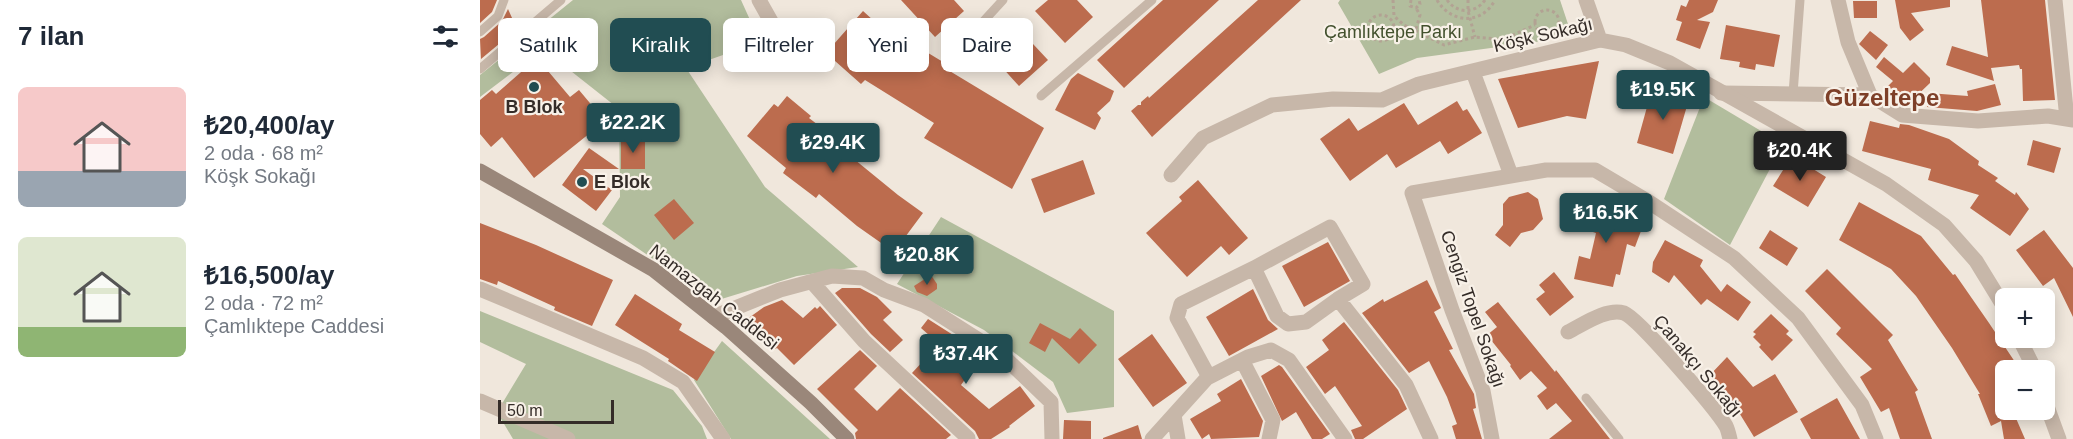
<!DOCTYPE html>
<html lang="tr">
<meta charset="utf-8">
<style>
:root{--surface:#fff;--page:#f2f2f3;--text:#1f2937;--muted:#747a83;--accent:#214d52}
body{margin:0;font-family:Helvetica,sans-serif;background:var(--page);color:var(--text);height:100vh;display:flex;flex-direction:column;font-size:22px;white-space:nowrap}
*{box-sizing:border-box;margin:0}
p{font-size:20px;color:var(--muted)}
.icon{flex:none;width:33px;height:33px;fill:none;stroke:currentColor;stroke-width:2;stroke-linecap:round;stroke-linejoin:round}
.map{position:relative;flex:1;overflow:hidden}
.drawer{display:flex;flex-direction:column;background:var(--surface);width:480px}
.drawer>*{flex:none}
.guide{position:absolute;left:18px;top:18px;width:570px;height:54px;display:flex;gap:12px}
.fabs{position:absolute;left:1515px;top:288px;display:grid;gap:12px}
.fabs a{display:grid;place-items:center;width:60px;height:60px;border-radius:9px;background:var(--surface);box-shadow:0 3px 15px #0003;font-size:30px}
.scale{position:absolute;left:18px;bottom:15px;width:116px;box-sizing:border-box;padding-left:6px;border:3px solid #342c28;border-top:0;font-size:16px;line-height:21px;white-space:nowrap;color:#342c28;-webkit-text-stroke:4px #f8f1e8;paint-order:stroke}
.price{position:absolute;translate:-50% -51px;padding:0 14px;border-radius:6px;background:var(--accent);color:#fff;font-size:20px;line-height:39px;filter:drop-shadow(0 2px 3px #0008)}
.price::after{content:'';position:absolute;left:50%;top:36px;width:18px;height:14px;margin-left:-9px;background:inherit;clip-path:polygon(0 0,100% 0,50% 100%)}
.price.active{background:#222;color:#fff}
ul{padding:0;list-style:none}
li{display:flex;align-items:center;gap:18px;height:150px;padding:0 18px}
li span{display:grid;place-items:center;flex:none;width:168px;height:120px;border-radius:9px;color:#555}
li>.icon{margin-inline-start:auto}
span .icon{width:72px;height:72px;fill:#fffc;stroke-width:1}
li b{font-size:26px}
h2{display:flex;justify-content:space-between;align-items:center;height:72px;padding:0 18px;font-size:26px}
.pill{padding:0 21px;border-radius:9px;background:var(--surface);box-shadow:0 3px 15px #0003;font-size:21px;line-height:54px}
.pill.active{background:var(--accent);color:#fff}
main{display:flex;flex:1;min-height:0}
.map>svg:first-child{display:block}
</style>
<main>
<section class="drawer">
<h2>7 ilan<svg class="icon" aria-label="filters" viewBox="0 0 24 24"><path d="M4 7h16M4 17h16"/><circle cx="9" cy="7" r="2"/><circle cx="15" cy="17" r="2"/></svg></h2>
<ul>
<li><span style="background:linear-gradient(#f6c9c9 70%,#9aa5b1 0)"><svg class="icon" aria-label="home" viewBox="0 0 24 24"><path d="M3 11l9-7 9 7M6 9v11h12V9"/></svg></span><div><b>₺20,400/ay</b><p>2 oda · 68 m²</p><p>Köşk Sokağı</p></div></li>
<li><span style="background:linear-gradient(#dfe7d0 75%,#8fb573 0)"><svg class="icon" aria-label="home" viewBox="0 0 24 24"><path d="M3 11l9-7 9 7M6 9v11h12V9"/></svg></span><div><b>₺16,500/ay</b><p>2 oda · 72 m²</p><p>Çamlıktepe Caddesi</p></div></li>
</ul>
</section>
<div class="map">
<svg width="1593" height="439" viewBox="0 0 1593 439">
<rect width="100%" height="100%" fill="#f0e7dc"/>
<path fill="#b2bd9d" d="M 93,0 L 261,0 L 280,42 L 206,68 L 285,187 L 378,267 L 317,276 L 235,301 L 122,224 L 140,197 L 139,109 L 63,49 L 0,97 L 0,75 Z
M 860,0 L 1080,0 L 1091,33 L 1056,42 L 937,58 L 899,74 L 858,3 Z
M 1224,97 L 1303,144 L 1250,245 L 1184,199 Z
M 461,217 L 634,311 L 634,407 L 587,413 L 573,382 L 504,330 L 417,284 Z
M 0,311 L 193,390 L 222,426 L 227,439 L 33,439 L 17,412 L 46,364 L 0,342 Z
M 242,341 L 350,439 L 251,439 L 214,380 Z"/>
<path fill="#bc6c4e" d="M 0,0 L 17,0 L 12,12 L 0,23 Z
M 421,0 L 474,0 L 484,11 L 455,37 Z
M 568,0 L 597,0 L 613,17 L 585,43 L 555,11 Z
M 683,0 L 739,0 L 644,88 L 617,60 Z
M 778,0 L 821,0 L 672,137 L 651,111 L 658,105 L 661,105 L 661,102 L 668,96 L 669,98 Z
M 1209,0 L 1238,0 L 1233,12 L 1217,20 L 1230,22 L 1220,49 L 1196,40 L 1202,22 L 1196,20 L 1201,5 L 1206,7 Z
M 1415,0 L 1470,0 L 1470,7 L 1431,13 L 1444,30 L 1430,41 L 1420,28 Z
M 1501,0 L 1565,0 L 1575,100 L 1543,101 L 1542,69 L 1540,69 L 1539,65 L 1511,68 L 1514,81 L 1466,65 L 1472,46 L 1508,57 Z
M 1373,1 L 1397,1 L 1397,18 L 1374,18 Z
M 28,9 L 37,29 L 23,40 L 18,42 L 19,44 L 1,59 L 0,39 L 4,37 L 22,21 Z
M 383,11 L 425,49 L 430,42 L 468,65 L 468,70 L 564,128 L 532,189 L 444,138 L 454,123 L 385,80 L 381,84 L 346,53 Z
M 1246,25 L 1300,35 L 1294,67 L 1276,64 L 1275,70 L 1259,67 L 1260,62 L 1240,59 Z
M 538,28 L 568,60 L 539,86 L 510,54 Z
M 1390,31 L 1408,45 L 1396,60 L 1379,44 Z
M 1404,57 L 1423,73 L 1434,62 L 1450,78 L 1450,83 L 1427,105 L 1408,86 L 1413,81 L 1396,67 Z
M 57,58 L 90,97 L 99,90 L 125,121 L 54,178 L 22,137 L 11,147 L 0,134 L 0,100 L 12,90 L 16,94 Z
M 1119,61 L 1106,119 L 1087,116 L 1038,128 L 1018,79 Z
M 598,73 L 634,91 L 630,101 L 617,113 L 621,118 L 615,130 L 575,110 L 591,79 Z
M 1515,84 L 1521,105 L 1497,111 L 1447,107 L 1448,93 L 1488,96 L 1487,91 Z
M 1172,89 L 1209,99 L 1193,154 L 1157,143 Z
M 307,96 L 331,116 L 329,118 L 372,151 L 369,155 L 418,195 L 443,213 L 414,252 L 377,226 L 339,194 L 336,198 L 303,173 L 306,168 L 267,136 L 294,104 L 298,107 Z
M 977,101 L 983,111 L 987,109 L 1002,133 L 968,154 L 960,141 L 916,168 L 907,154 L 870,181 L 840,139 L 869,118 L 878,131 L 924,103 L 938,125 Z
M 1390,121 L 1419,128 L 1420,124 L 1429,125 L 1469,139 L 1499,161 L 1498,165 L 1518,178 L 1515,181 L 1535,195 L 1536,192 L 1549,209 L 1530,236 L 1490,208 L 1499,195 L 1448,180 L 1451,169 L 1382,151 Z
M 141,138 L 165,138 L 165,169 L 141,169 Z
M 1553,140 L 1581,148 L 1574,173 L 1547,165 Z
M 109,148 L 139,169 L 103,169 L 132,190 L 116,211 L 82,185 Z
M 1312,156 L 1346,177 L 1328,207 L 1293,186 Z
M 603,160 L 615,194 L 564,213 L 551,179 Z
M 718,180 L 768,238 L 749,255 L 741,246 L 707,277 L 666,233 L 702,201 L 699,197 Z
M 1048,192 L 1058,199 L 1063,219 L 1053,230 L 1041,233 L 1030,247 L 1015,235 L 1023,225 L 1023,204 L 1029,197 Z
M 194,199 L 214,223 L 194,240 L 174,215 Z
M 1104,201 L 1164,223 L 1155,247 L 1147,244 L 1140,275 L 1136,274 L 1133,287 L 1094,279 L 1099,256 L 1110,259 L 1116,233 L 1095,226 Z
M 1379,202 L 1441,236 L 1473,275 L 1475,274 L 1509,323 L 1535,362 L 1526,368 L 1526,410 L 1549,410 L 1535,416 L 1545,439 L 1524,439 L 1521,421 L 1511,426 L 1498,394 L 1500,394 L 1472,348 L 1436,296 L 1411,269 L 1359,240 Z
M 0,223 L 56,245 L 133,280 L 112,326 L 74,310 L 75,307 L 18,281 L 17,285 L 0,279 Z
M 1290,230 L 1318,248 L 1307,266 L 1279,248 Z
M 1564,230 L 1593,268 L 1593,317 L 1574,278 L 1563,286 L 1536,250 Z
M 1185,240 L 1223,260 L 1220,266 L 1241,292 L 1247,284 L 1271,302 L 1258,321 L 1227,299 L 1221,305 L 1194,275 L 1189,283 L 1172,272 L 1173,262 Z
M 848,242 L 870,281 L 824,307 L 802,266 Z
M 1347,269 L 1413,335 L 1408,340 L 1438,390 L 1435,392 L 1452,439 L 1420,439 L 1409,408 L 1401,412 L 1380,377 L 1392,369 L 1356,334 L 1361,328 L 1325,291 Z
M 1074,272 L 1094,297 L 1070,316 L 1056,299 L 1065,292 L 1059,285 Z
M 451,275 L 457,284 L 457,289 L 447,296 L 437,292 L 434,286 Z
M 947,280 L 961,308 L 954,312 L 973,349 L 969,350 L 994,394 L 996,408 L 993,409 L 1002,439 L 976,439 L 972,426 L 977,424 L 967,397 L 949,361 L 929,373 L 882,313 L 903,299 L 904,302 Z
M 362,288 L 380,288 L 397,297 L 412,312 L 403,320 L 423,340 L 410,352 L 391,334 L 355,293 Z
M 773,289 L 788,320 L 798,329 L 749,356 L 726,317 Z
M 155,294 L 202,324 L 199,330 L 235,352 L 217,381 L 188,361 L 189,359 L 135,325 Z
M 302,300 L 323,318 L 335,307 L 337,309 L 340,306 L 357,325 L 314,365 L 297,348 L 295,349 L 263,322 L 284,307 Z
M 1018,302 L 1075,372 L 1076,370 L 1130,439 L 1069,439 L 1092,421 L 1076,403 L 1067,410 L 1057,396 L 1067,388 L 1051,371 L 1040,380 L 1030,366 L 1031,365 L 1007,335 L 1017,327 L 1005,312 Z
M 1291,314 L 1309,331 L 1306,334 L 1313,340 L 1292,361 L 1279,347 L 1281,345 L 1273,337 L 1276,334 L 1273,332 Z
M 448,319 L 503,354 L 481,385 L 509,409 L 540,386 L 555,406 L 529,426 L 530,427 L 511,439 L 499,439 L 495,431 L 432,373 L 459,344 L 441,328 Z
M 864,322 L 918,390 L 927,409 L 883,439 L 875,439 L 871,430 L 882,426 L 855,386 L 845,394 L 826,367 L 849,350 L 842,340 Z
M 560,323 L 590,339 L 600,328 L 617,345 L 599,364 L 572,338 L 565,352 L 549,343 Z
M 672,334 L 707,383 L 673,407 L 638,359 Z
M 380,350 L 397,366 L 374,389 L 397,411 L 420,388 L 471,435 L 466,439 L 376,439 L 375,433 L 378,430 L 337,389 Z
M 1247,357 L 1273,387 L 1295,374 L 1318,412 L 1274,437 L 1247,393 L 1245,394 L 1229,376 Z
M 799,365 L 802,367 L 850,434 L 842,439 L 832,439 L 816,412 L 802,421 L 781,376 Z
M 761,379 L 783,421 L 779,437 L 731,439 L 729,434 L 722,439 L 710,419 L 741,401 L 737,394 Z
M 1357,398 L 1380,439 L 1331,439 L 1320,419 Z
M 584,420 L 611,421 L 611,439 L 583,439 Z
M 658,425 L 662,439 L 623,439 L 623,438 Z"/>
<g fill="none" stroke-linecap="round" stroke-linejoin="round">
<path stroke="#b2a293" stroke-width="3" stroke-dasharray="3 3" stroke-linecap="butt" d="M 913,0 L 914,16 L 924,25 L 964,45 L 995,37 L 1016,39 L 1031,36 L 1055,25
M 931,0 L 930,6 L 936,8 L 940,4 L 939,0
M 957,0 C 971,24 1002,25 1015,0
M 967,0 C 977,14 995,14 1005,0
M 988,0 L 988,11 L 995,37
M1055 22a12 12 0 1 1 24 0a12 12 0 1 1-24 0Z
M888 28a13 13 0 1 1 26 0a13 13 0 1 1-26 0Z
M 936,29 L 940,15 L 936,8"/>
<path stroke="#c7b7a9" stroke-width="9" d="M 0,32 L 18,16 L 24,0
M 478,49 L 523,0
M 0,69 L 81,0
M 1313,94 L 1320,0
M 561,96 L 672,0
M 1106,398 L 1139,439"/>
<path stroke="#c7b7a9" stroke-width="15" d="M 279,0 L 315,64
M 1358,0 L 1368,42 L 1390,95
M 1575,0 L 1587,119
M 993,72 L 1031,175
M 1241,93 L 1390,95 L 1422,115 L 1498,121 L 1568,116 L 1593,120
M 691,175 L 723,138 L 792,105 L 853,99 L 902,100 L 939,84 L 1120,40
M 332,282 L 384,341 L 488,438 L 485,439
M 0,289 L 163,358 L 203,382 L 243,439
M 858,299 L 926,385 L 951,439
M 233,317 L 300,290 L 352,276 L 383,278 L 404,290 L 444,305 L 521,354 L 571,402 L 572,439
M 1088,332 C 1104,324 1126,308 1144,313 C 1159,319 1235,408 1246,426 C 1248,430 1249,435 1250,439
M 762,360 L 793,420 L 789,439
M 729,377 L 697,318 L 701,304 L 774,268 L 797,316 L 808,324 L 826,322 L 858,299 L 883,284 L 850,227 L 774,268
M 0,401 L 88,439
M 694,415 L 698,439
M 672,439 L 727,378 L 768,357 L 791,350 L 809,360 L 865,439"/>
<path stroke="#c7b7a9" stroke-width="15" d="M 1106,0 L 1120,40 L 1146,45 L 1190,63 L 1406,184 L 1464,225 L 1496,261 L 1526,310
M 1539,338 L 1555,370
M 1564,398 L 1579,439
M 1012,439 L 1003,391 L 972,310 L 932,193 L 1066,170 L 1115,170 L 1169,202 L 1254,258 L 1318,318 L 1382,405 L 1396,439"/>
<path stroke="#9a877a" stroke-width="15" d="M 0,171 L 174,270 L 246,327 L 331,403 L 367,439"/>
</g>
<g fill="#214d52" stroke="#f8f1e8" stroke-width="2">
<circle cx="54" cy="87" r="6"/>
<circle cx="102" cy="182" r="6"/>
</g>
<g text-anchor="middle" stroke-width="4.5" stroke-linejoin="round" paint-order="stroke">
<g font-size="18" fill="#43512e" stroke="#f8f1e8">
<text x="913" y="38">Çamlıktepe Parkı</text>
</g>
<g font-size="18" fill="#342c28" stroke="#f8f1e8">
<text transform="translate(1063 35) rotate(-13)" y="6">Köşk Sokağı</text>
<text transform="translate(234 297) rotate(38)" y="6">Namazgah Caddesi</text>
<text transform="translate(993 309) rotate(71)" y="6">Cengiz Topel Sokağı</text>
<text transform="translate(1218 366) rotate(50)" y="6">Çanakçı Sokağı</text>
</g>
<g font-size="18" font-weight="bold" fill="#342c28" stroke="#f8f1e8">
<text x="54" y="113">B Blok</text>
<text x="114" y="188" text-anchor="start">E Blok</text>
</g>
<g font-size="24" font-weight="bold" fill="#7d3f28" stroke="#f8f1e8">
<text x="1402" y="106">Güzeltepe</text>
</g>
</g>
</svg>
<div class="fabs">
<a>+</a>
<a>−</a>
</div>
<div class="scale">50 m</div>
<b class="price" style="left:1183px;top:121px">₺19.5K</b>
<b class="price" style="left:153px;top:154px">₺22.2K</b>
<b class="price" style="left:353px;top:174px">₺29.4K</b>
<b class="price active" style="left:1320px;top:182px">₺20.4K</b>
<b class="price" style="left:1126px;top:244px">₺16.5K</b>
<b class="price" style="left:447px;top:286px">₺20.8K</b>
<b class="price" style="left:486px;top:385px">₺37.4K</b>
<div class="guide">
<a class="pill">Satılık</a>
<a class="pill active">Kiralık</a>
<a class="pill">Filtreler</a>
<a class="pill">Yeni</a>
<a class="pill">Daire</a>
</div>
</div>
</main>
